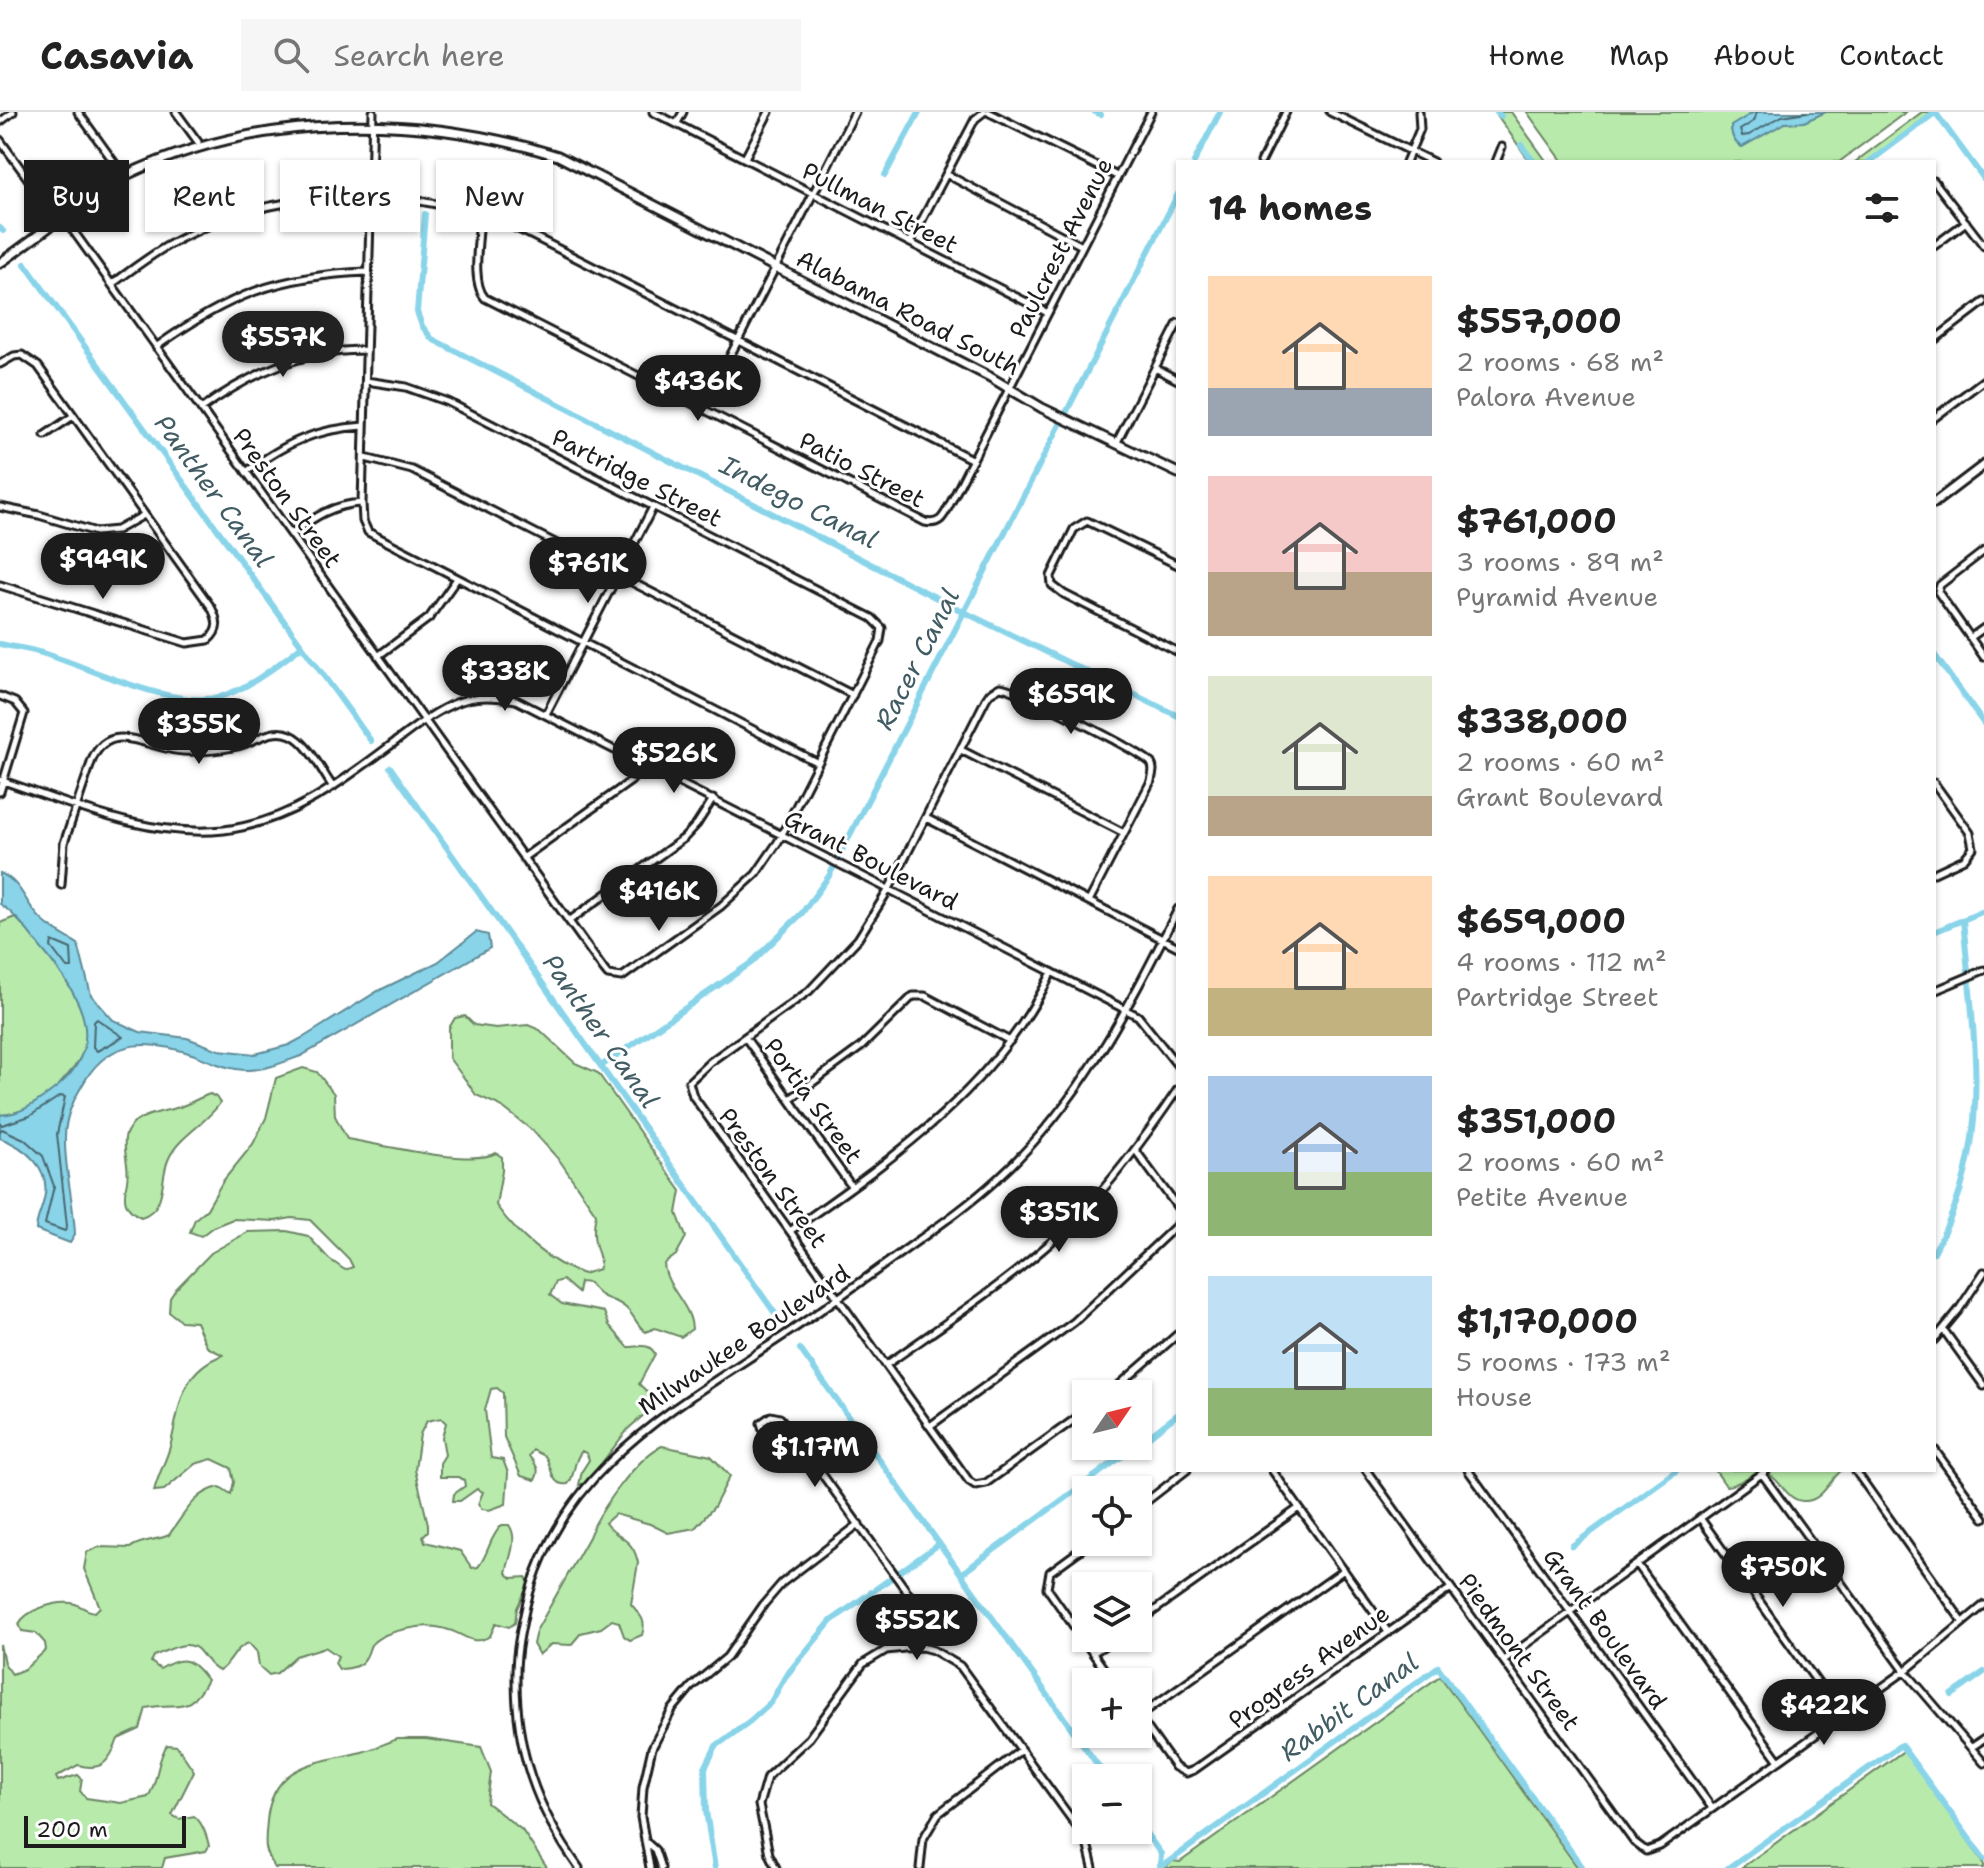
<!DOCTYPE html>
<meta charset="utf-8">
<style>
:root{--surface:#fff;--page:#f6f6f6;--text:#222;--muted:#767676;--line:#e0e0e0;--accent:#1c1c1c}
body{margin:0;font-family:"Shantell Sans",sans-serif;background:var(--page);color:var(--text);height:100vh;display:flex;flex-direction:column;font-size:30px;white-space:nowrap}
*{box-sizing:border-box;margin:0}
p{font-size:26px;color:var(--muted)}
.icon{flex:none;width:44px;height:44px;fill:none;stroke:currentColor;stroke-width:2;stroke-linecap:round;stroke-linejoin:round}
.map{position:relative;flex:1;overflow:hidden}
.details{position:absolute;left:1176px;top:48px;width:760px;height:1312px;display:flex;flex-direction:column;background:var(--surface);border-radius:0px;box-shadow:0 2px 6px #0004}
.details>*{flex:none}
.guide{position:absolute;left:24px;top:48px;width:760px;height:72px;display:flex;gap:16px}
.needle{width:52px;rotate:55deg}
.controls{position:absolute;left:1072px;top:1268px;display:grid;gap:16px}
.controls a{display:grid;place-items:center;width:80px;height:80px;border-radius:0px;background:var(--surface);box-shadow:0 2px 6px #0004;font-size:40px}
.scale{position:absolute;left:24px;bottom:20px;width:162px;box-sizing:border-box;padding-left:8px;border:4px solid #1c1c1c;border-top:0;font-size:22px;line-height:28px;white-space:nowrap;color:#1c1c1c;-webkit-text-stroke:6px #fff;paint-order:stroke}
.price{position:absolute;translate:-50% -68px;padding:0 18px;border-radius:28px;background:var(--accent);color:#fff;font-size:26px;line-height:52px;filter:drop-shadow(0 2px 4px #0008)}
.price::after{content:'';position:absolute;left:50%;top:48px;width:24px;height:18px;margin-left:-12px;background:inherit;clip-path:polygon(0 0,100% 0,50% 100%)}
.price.selected{background:#222;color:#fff}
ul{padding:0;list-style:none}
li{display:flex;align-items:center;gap:24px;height:200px;padding:0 32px}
li span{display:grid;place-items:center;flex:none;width:224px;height:160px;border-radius:0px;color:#555}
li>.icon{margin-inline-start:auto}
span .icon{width:96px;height:96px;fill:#fffc;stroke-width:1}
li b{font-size:34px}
h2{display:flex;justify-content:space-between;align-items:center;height:96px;padding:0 32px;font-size:34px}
.tag{padding:0 28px;border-radius:0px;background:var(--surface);box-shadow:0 2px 6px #0004;font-size:28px;line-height:72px}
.tag.selected{background:var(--accent);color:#fff}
header{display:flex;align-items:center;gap:48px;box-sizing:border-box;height:112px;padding:0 40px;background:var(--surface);border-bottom:2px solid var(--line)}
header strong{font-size:38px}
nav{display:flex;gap:44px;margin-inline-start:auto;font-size:28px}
.search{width:560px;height:72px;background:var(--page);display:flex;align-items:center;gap:20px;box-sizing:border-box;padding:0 28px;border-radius:0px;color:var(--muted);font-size:30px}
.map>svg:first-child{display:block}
</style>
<header>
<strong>Casavia</strong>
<div class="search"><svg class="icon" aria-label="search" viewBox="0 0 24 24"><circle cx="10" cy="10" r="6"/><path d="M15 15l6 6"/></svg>Search here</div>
<nav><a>Home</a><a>Map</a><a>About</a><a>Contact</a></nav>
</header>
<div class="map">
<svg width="1984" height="1756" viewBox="0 0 1984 1756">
<rect width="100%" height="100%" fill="#fff"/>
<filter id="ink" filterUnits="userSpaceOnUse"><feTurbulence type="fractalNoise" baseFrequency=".0125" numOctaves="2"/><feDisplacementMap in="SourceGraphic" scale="16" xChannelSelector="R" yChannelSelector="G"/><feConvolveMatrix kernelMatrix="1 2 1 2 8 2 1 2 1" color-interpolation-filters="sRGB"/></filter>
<g filter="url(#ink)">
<path fill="#b8ebab" stroke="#6a8464" stroke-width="2" d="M 1495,0 L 1511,0 L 1547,50 L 1530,50 Z
M 1527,0 L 1906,0 L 1839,50 L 1563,50 Z
M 1922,0 L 1938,0 L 1872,50 L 1855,50 Z
M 15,805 C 38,828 91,892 87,925 C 86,943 71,960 59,973 C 44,989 22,1002 0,1003 L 0,811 Z
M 465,904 L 474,913 L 496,916 L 528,913 L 540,918 L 575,951 L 598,961 L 681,1079 L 677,1101 L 686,1125 L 676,1143 L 664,1152 C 666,1177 691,1192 692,1217 L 681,1225 L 655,1216 L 646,1220 C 637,1214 635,1205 628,1198 C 614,1183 606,1194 589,1171 L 580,1170 L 578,1181 L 563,1168 L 556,1170 L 550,1183 L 562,1192 L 604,1200 L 609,1213 L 628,1235 C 640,1235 649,1230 655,1242 L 639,1272 L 654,1286 L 655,1293 L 629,1316 L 586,1371 L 579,1373 L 582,1359 L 589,1348 L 587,1342 L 582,1339 C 572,1350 576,1363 568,1372 C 550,1375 553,1355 545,1344 L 533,1338 L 529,1344 C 536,1353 541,1357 535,1368 L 521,1364 L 504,1325 L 503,1281 L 497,1276 L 491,1277 L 485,1298 L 491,1346 L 503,1348 L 508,1361 L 506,1392 L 489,1398 L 482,1397 L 478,1392 L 483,1380 L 477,1377 L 460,1389 L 453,1389 L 454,1382 L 465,1374 L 464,1368 L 458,1365 L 440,1365 L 440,1351 L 445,1343 L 442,1325 L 446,1311 L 441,1306 L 427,1309 L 420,1322 L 415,1358 L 428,1412 L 428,1419 L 423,1424 L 425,1430 L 460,1439 L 472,1456 L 478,1455 C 489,1442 489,1425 502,1413 L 509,1413 C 519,1427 509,1445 506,1461 L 512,1466 L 526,1465 L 529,1471 L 517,1496 L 515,1511 L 509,1515 L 496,1511 L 490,1524 C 473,1535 464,1522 449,1518 C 437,1514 424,1513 412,1516 C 399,1518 379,1523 371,1533 C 370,1534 367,1545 366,1545 C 361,1555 349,1557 339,1557 L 335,1551 L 338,1544 L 325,1535 L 296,1544 L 277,1561 L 269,1563 L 259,1554 L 257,1540 L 249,1531 C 234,1535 232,1552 219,1559 C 209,1554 208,1549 201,1541 C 189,1524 168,1539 154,1544 L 151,1550 L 160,1557 C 183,1543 191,1546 207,1568 C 187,1605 180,1588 146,1596 L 140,1617 L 118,1627 C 110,1649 102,1660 78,1653 L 56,1665 L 58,1669 L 78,1663 L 82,1667 L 80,1679 L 86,1686 L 121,1691 L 148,1685 C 159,1668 156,1649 167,1633 L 177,1634 L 194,1659 L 172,1703 L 179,1707 L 194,1704 C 202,1710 207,1725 209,1734 L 206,1739 L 165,1746 L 162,1756 L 0,1756 L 0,1532 L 4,1551 L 12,1562 L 25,1557 L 46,1538 L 45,1531 L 36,1521 L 22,1519 L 19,1512 C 26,1498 55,1489 71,1491 C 80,1492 85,1499 95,1500 L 100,1495 L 84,1457 L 87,1440 L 99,1435 L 130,1436 C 141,1427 157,1429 169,1423 C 183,1404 195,1379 220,1375 L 231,1382 L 234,1370 L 231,1356 L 212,1347 L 195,1352 L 164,1378 L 154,1379 C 158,1362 167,1348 171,1331 C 180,1293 181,1258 223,1243 L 207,1235 L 196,1210 L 181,1209 L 169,1200 L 170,1186 L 176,1177 L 211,1141 L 248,1120 L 287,1119 L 308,1124 L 329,1147 L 345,1158 L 353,1155 L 349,1147 L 310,1108 L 292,1106 L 275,1109 L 233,1107 L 213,1115 L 201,1124 L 190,1120 L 195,1107 L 207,1097 L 223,1069 L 253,1032 L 266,1006 L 276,966 L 303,956 L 317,960 L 334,982 L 335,1004 L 347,1027 C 379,1032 470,1055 496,1041 L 502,1045 L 502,1059 L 496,1093 C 515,1121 551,1153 584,1162 L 599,1157 C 602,1146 597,1141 595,1130 C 593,1121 594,1111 596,1102 L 560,1049 L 533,1019 L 501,994 L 476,983 L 467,970 L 449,946 L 449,916 L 455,906 Z
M 210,982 L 216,985 L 220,991 C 206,1012 179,1024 169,1046 C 159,1066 168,1097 141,1105 C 123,1097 123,1086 127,1069 C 130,1055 123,1040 125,1026 C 129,1004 158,1001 176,996 C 188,993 198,986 210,982 Z
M 662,1334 L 711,1344 L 730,1364 L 714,1395 L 695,1416 L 668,1421 L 650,1412 L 615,1402 L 605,1411 C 618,1428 633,1425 638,1451 L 631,1492 C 640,1503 647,1508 642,1523 L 630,1528 L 624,1524 L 619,1510 L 612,1508 L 601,1516 L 581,1521 L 571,1533 L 551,1532 L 539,1543 L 533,1532 L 536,1519 L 589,1425 C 598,1401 638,1344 662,1334 Z
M 1715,1358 L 1842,1358 C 1829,1368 1823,1390 1803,1389 C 1784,1388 1780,1362 1762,1361 C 1749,1360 1740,1374 1726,1374 Z
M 1440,1564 L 1578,1756 L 1165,1756 L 1173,1749 L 1180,1750 Z
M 397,1627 L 426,1627 L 481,1635 L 491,1660 L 487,1691 L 522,1718 L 547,1756 L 275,1756 C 263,1737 265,1732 267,1709 C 272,1651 317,1651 362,1640 C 374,1637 386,1631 397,1627 Z
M 1905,1638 L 1984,1751 L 1984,1756 L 1741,1756 Z"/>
<path fill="#89d4e9" stroke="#5d8a97" stroke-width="2" d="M 1754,0 L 1826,0 L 1804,10 L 1785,11 L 1742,35 C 1734,31 1731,23 1731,14 Z
M 0,761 C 19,769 23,785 35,800 C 46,815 62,822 78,832 L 91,883 L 113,908 L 140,920 L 187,926 L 219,938 L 255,942 L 289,933 L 304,925 L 378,879 L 438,850 L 476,820 L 488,823 L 490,836 L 301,944 C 284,950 266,958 248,958 C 229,958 212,950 195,943 C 152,928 112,925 86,967 C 75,985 65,1003 65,1025 C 64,1057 74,1090 75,1123 L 70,1131 L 36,1118 C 36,1107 42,1098 44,1087 C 52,1057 25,1035 0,1026 L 0,1003 C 20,1002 33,993 49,981 C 113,936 81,883 41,836 C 28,820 18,804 0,792 Z"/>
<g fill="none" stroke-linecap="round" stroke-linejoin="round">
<path stroke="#48666e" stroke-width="2" d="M 1757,0 L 1754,9 L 1740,18 L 1742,24 L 1749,23 L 1782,4 L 1807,0
M 52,829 L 71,837 L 72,856 L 67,856 L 51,835 Z
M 97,907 L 123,925 L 97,939 L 93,935 L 94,910 Z
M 0,1011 L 2,1013 L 30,1004 L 60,984 L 65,985 L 57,1022 L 67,1114 L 65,1119 L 45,1112 L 54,1074 L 43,1044 L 24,1027 L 2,1017 L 0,1019"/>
<path stroke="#89d4e9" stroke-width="6" d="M 1095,0 L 1101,3
M 1497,0 L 1501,4
M 1935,0 L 1984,67
M 1521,33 L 1534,50
M 1194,50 L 1220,0
M 1869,50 L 1936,0
M 885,63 L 919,0
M 425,102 L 417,200 L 422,214 L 432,227 L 964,500 L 1178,604
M 0,116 L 3,119
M 25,152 L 371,629
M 0,532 C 14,535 28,537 42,541 C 87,554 174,598 219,585 C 251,576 277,553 302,534
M 1934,542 L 1984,612
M 390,655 L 779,1207
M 1963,808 L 1968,860
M 1934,820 L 1984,799
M 601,954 L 751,851 L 802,801 L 829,764 L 1178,82
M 1934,1140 C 1984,1049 1979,970 1969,869
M 800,1237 L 1107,1666
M 1138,1333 L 1178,1302
M 1572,1434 L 1677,1358
M 961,1462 L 1136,1334
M 1952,1583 L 1984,1560
M 1138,1710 L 1161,1742 L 1160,1755
M 715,1756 L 706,1699 L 705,1656 L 716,1634 L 750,1609 L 771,1590 L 785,1565 L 831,1509 L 939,1432
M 1160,1756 L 1438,1555 L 1583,1756
M 1728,1756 L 1901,1633 L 1984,1747"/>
<g stroke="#1c1c1c" stroke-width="11">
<path id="street" d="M 78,0 L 124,64
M 176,0 L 198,30
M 373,0 L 362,391 L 363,409 L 368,420 L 818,651
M 653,0 L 1048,201
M 988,0 L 1117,64
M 1330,0 L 1433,50
M 0,10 L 13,0
M 677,11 L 683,0
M 0,28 L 58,108
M 745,46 L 769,0
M 1261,50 L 1286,0
M 1406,50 L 1420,17 L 1419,0
M 1496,50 L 1502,35
M 946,62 L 1082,134
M 1934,69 L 1984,134
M 480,102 C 480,124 470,170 485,186 L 925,410 C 939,413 943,406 949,394 L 1151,0
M 64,106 L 604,858 L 608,863 L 622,865 L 721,794 L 756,762 L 778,730 L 880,529 L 882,516 L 872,506 L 448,290 L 406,275 L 366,269
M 910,131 L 975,7 L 984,0
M 1934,134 L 1966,110
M 112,172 C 130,159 148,145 167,134 C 278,71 413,70 527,121 L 973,348
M 1934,228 L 1984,190
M 156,235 C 228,183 279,163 368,160
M 0,252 L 14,244 L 22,243 L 38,254 L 211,495 C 218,508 220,518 208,528 L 187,531 L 0,473
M 1155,256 L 1178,268
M 201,297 C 252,260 302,238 366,238
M 703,297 L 855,0
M 1934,306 L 1984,268
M 45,323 L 73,304
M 1117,330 L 1178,211
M 365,346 L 412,358 L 853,583
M 246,360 C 286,331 314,317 364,314
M 0,395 L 39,403 L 96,420 L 117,418 L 144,403
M 291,422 C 313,406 333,392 362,391
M 1984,439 L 1940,473 L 1938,480 L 1984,545
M 1178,453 L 1087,409 L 1074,417 L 1051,464 L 1052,473 L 1064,482 L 1178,540
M 1970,526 L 1984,516
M 378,544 L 429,506 L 456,468
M 0,584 L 15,590 L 24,601 L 0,680
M 546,602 L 653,395
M 961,638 L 1124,721
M 0,668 C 72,692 146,726 224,718 C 291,710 343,669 395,630 C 417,614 440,594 468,587 C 484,583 500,585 516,588 L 1138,904 L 1178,954
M 1934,671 L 1970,721 L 1973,736 L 1964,747 L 1934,761
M 926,706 L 1178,835
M 523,746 L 631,669 L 644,652
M 61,773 L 64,731 L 92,648 C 110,605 150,638 183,639 C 202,640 220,638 238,634 C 256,629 272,615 291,623 C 309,631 322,660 333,675
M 569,809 L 684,726 L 697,712 L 713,687
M 1934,879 L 1984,858
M 745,925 L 852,1075
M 790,987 L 861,935 L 913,884 L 925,884 L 1010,929
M 1136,1039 L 1178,1096
M 790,1119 C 892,1047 996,976 1052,860
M 1943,1217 L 1984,1274
M 1934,1228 L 1958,1199 L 1984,1160
M 886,1253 C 951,1207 1019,1163 1076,1107 C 1115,1067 1147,1023 1178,977
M 1109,1282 L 1178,1222
M 1086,1299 L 986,1371 L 975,1373 L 969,1369 L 693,984 L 689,970 L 710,950 L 809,879 L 858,827 L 889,777 L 986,587 L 990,581 L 1000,575 C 1015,576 1142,640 1151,651 C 1155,657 1152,663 1151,669 L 1089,789
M 930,1314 L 1074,1210 L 1178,1112
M 793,1322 L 780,1306 L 771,1304 L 761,1311 L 764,1321 L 793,1322 L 911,1485 L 920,1500 L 923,1511 L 922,1535
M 1934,1337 L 1984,1406
M 1272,1358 L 1388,1520
M 1366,1358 L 1634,1730 L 1646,1739 L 1660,1734 L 1905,1559 L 1984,1493
M 1468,1358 L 1712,1696
M 1855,1358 L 1962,1509
M 1762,1362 L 1905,1559 L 1984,1651
M 1138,1396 L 1187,1358
M 1700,1406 L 1842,1605
M 1091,1430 L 1050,1460 L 1047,1476 L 1113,1570
M 1637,1452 L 1779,1649
M 1138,1510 L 1299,1396
M 1093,1541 L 1116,1526
M 1504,1548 L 1767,1358
M 1138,1603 L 1175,1655 L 1186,1661 L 1194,1658 L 1451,1476
M 1139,1604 L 1344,1458
M 1972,1635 L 1984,1627
M 645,1729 L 655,1738 L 661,1756
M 579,1756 C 536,1696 515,1637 516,1562 C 516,1539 521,1517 526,1494 C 559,1356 675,1296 783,1224 C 824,1197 863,1168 902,1140 C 934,1117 968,1094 997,1067 C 1080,992 1128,896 1178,797
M 650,1756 L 641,1705 L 643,1675 L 652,1636 L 672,1598 L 691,1575 L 727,1545 L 764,1492 L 782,1471 L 859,1412
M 776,1756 L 769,1742 L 759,1693 L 767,1665 L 809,1626 L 863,1552 L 886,1538 L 904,1536 L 922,1535 L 933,1538 L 960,1554 L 1083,1723 L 1087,1731 L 1093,1756
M 920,1756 L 923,1727 L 938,1702 L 1021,1638"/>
</g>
<g stroke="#1c1c1c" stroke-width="13">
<path id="secondary" d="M 0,151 C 41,122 81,89 124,64 C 257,0 419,0 558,44 L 990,265 L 1042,296 L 1178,361
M 1934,391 L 1984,353"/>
</g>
<use href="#street" stroke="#fff" stroke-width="5"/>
<use href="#secondary" stroke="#fff" stroke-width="7"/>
</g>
</g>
<g text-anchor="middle" stroke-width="6" stroke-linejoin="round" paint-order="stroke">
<g font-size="24" fill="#1c1c1c" stroke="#fff">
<text transform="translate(880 96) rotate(27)" y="8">Pullman Street</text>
<text transform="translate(1061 136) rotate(-63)" y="8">Paulcrest Avenue</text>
<text transform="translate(908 201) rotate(27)" y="8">Alabama Road South</text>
<text transform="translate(862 358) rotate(27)" y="8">Patio Street</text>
<text transform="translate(637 366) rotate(27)" y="8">Partridge Street</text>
<text transform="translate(287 386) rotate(54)" y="8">Preston Street</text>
<text transform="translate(871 748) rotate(27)" y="8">Grant Boulevard</text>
<text transform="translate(813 989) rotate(54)" y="8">Portia Street</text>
<text transform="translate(773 1066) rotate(54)" y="8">Preston Street</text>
<text transform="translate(744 1228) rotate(-34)" y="8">Milwaukee Boulevard</text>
<text transform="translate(1605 1517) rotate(54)" y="8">Grant Boulevard</text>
<text transform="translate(1519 1540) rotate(54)" y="8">Piedmont Street</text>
<text transform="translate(1309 1555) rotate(-36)" y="8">Progress Avenue</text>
</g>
<g font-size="26" font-style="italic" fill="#425c64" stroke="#fff">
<text transform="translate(214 379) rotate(54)" y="9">Panther Canal</text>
<text transform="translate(799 390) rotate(27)" y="9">Indego Canal</text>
<text transform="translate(917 547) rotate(-63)" y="9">Racer Canal</text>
<text transform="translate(601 919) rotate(55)" y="9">Panther Canal</text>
<text transform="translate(1349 1595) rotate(-36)" y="9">Rabbit Canal</text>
</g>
</g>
</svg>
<div class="controls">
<a><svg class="needle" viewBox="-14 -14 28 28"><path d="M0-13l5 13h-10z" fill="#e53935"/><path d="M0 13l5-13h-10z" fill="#767676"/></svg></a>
<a><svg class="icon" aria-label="locate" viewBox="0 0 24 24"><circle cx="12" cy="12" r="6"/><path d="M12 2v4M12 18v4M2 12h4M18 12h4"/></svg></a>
<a><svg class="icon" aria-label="layers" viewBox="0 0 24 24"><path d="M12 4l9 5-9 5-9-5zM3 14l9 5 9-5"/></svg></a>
<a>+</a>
<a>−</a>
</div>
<div class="scale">200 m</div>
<b class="price selected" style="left:283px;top:267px">$557K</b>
<b class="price" style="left:698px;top:311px">$436K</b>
<b class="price" style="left:103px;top:489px">$949K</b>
<b class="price" style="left:588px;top:493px">$761K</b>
<b class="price" style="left:505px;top:601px">$338K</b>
<b class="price" style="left:1071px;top:624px">$659K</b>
<b class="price" style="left:199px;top:654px">$355K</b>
<b class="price" style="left:674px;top:683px">$526K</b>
<b class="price" style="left:659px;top:821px">$416K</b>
<b class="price" style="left:1059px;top:1142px">$351K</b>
<b class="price" style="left:815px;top:1377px">$1.17M</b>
<b class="price" style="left:1783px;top:1497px">$750K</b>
<b class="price" style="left:917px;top:1550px">$552K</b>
<b class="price" style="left:1824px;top:1635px">$422K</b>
<div class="guide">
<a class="tag selected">Buy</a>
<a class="tag">Rent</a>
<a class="tag">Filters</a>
<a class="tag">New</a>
</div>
<section class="details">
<h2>14 homes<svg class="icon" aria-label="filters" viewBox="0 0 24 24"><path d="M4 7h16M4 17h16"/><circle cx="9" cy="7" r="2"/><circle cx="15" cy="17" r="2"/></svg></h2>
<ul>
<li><span style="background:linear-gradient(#ffd9b3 70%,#9aa5b1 0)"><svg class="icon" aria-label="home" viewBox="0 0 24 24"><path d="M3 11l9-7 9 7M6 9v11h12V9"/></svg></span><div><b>$557,000</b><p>2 rooms · 68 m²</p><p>Palora Avenue</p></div></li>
<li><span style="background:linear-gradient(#f6c9c9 60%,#b9a48a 0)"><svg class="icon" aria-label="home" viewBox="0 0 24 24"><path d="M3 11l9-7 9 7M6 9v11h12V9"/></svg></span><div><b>$761,000</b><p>3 rooms · 89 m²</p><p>Pyramid Avenue</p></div></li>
<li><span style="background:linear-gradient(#dfe7d0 75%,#b9a48a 0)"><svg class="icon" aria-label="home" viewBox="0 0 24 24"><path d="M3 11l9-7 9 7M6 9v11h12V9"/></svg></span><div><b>$338,000</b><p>2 rooms · 60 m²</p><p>Grant Boulevard</p></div></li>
<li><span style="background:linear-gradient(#ffd9b3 70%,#c2b280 0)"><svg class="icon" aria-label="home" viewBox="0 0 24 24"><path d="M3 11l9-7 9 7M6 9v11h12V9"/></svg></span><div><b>$659,000</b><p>4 rooms · 112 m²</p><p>Partridge Street</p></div></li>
<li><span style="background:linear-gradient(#a9c7e8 60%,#8fb573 0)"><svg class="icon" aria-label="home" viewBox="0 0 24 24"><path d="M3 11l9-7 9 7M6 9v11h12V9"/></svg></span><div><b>$351,000</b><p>2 rooms · 60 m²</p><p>Petite Avenue</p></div></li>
<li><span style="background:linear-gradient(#bfe0f5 70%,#8fb573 0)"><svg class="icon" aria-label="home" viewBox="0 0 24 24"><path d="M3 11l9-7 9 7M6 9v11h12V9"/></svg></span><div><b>$1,170,000</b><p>5 rooms · 173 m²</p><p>House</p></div></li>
</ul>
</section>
</div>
